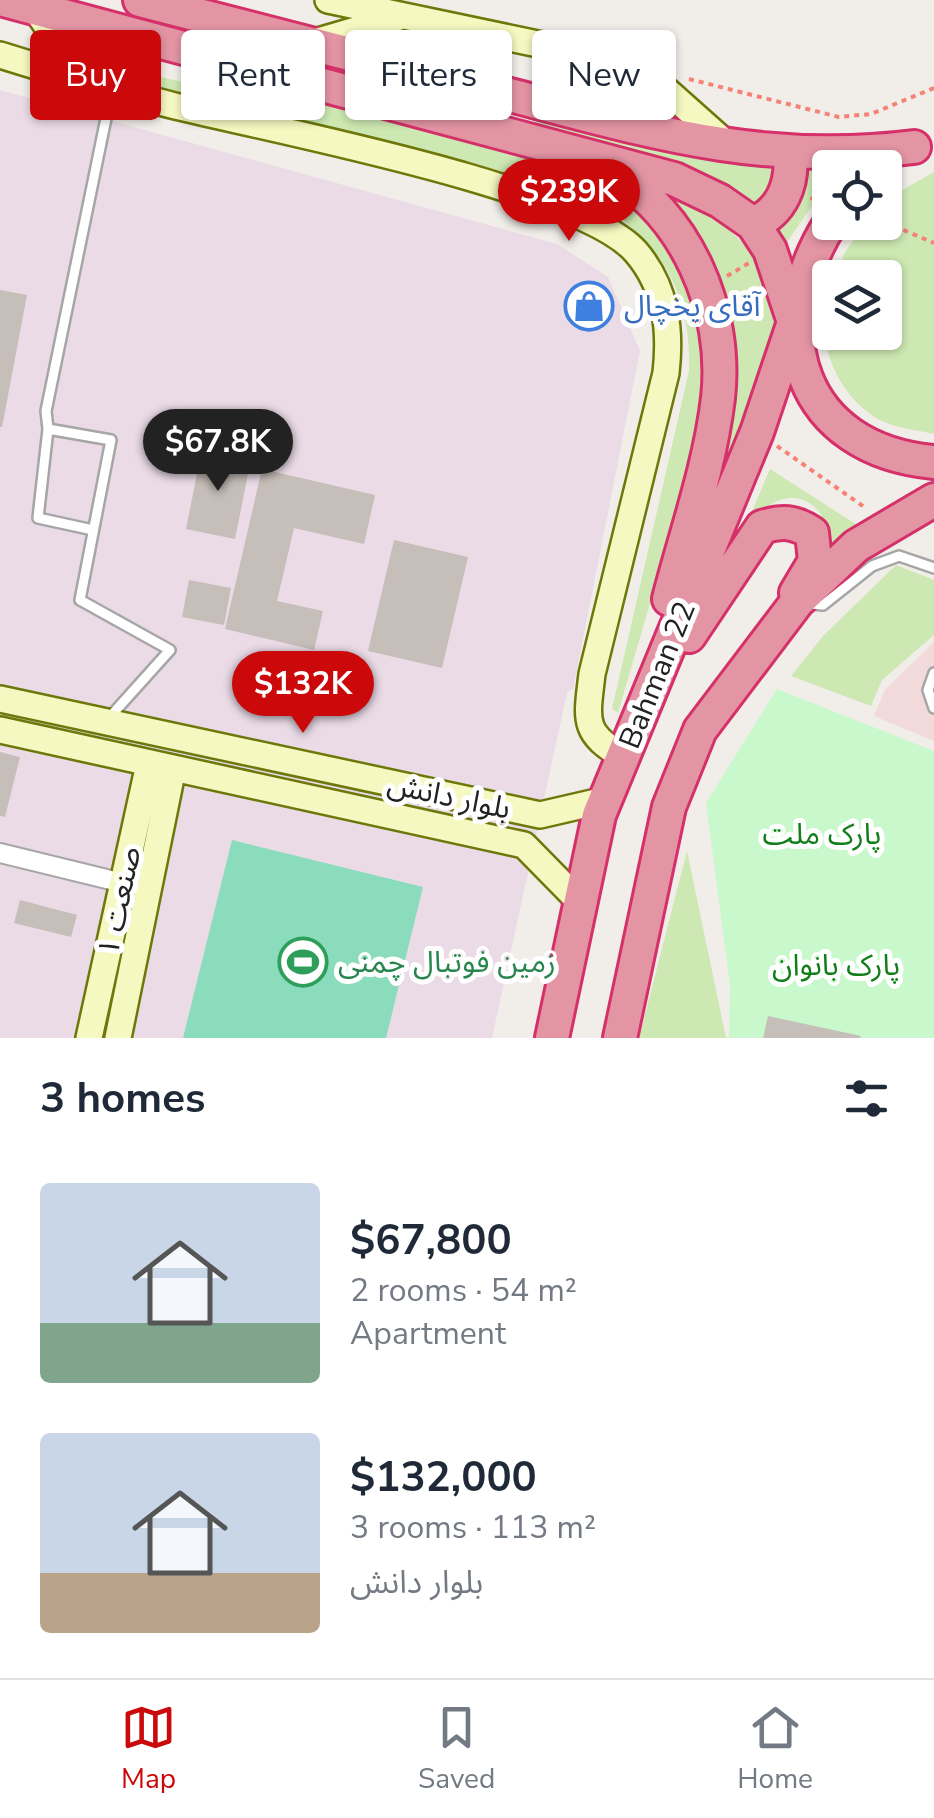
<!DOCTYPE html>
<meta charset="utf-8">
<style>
:root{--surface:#fff;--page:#f2f2f3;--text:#1f2937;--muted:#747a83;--line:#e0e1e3;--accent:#cb080a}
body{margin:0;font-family:"Nunito Sans","Noto Sans Arabic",sans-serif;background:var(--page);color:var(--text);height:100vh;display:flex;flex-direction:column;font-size:38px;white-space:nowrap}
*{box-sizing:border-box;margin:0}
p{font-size:32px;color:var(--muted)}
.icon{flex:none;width:55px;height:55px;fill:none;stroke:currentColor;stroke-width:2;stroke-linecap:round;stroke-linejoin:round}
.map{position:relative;height:1038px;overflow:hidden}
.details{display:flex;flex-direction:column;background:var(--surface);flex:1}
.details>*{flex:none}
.banner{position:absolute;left:30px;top:30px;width:875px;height:90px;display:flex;gap:20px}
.controls{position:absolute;left:812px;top:150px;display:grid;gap:20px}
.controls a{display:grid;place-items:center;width:90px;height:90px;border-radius:10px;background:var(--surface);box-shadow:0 2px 8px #0004;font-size:50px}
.price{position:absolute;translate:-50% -85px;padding:0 22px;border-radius:35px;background:var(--accent);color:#fff;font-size:32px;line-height:65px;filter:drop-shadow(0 2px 5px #0008)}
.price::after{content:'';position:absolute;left:50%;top:60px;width:30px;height:22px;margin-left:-15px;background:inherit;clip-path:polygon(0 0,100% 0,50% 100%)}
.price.current{background:#222;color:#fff}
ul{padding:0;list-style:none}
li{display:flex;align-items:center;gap:30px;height:250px;padding:0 40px}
li span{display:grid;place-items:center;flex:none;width:280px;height:200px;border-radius:10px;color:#555}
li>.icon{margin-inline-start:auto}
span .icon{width:120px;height:120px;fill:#fffc;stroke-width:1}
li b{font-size:42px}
h2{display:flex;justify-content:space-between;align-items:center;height:120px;padding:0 40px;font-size:42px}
.tag{padding:0 35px;border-radius:10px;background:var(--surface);box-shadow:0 2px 8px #0004;font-size:35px;line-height:90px}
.tag.current{background:var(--accent);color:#fff}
.tab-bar{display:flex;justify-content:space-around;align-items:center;height:140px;border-top:2px solid var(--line);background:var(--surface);font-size:28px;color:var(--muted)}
.tab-bar a{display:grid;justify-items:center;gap:5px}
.tab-bar .current{color:var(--accent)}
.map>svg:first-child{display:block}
</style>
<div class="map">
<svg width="934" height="1038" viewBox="0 0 934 1038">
<rect width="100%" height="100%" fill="#f1eee9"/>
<path fill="#f1dad9" d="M 934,642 L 934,741 L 874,716 L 885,690 Z"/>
<path fill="#eadbe7" d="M 0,90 L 557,244 L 608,277 L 640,351 L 573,689 L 567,693 L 492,1038 L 0,1038 Z"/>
<path fill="#cde8b2" d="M 137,72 L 267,100 L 324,96 L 585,166 L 675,242 L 709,344 L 695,449 L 618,713 L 612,709 L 689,371 C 692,283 653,232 578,191 L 125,88 L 126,77 Z
M 538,115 L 782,166 L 830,170 L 830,180 L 787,242 C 733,160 622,150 534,126 Z
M 934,172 L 934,434 C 917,430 895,428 880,420 C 837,397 812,337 830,290 L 830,332 L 885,332 L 885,278 L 835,277 L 845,252 L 866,223 L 885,222 L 885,200 Z
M 645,186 C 711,207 775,249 774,327 C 773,372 721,468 702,513 L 733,374 Z
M 770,469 L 865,530 L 826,554 C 836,517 805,482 768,506 C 753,517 742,543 732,558 Z
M 896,565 L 934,580 L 934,635 L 882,680 L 871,706 L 791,676 L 823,636 Z
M 687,851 L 726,1038 L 639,1038 Z"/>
<path fill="#c9f8cc" d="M 777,689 L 934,751 L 934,1038 L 729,1038 L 730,986 L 706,803 Z"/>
<path fill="#8bdcbc" d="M 232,840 L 423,887 L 386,1038 L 183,1038 Z"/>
<path fill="#c6beb8" d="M 0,290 L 27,295 L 2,427 L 0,427 Z
M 202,449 L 251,459 L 235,539 L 186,529 Z
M 262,469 L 375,495 L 364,544 L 294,528 L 277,601 L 323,611 L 314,650 L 225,629 Z
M 394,540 L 468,557 L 442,668 L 368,651 Z
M 189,580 L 231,588 L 224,625 L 182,617 Z
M 0,752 L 20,757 L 5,817 L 0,816 Z
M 20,900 L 77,915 L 71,937 L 14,923 Z
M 768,1016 L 861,1036 L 860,1038 L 763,1038 Z"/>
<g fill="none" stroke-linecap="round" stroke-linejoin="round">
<g stroke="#a6a6a6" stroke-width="14">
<path id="lane" d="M 48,429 L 46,411 L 111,94
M 93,530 L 38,518 L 48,429 L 111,440 L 80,600 L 170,650 L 108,719
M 810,604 L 823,605 L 872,566 L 899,556 L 934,568
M 934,673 L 928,690 L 934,708"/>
</g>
<g stroke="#a6a6a6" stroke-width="22">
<path id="street" d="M 0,853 L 123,883"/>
</g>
<g stroke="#6d770a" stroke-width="30">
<path id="secondary" d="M 328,0 L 638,65 L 729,146
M 33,6 L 52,33 L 74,78
M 308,44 L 397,18
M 0,55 C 58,73 116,91 175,106 C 269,129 580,188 636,252 C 666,287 671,329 666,373 L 592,674 C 587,718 581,733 623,756
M 84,81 C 98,52 117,47 146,38
M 0,699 L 540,815 L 605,800
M 0,730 L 524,845 L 579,901
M 89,1038 L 149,764
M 118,1038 L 173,768"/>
</g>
<g stroke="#d5306a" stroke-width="38">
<path id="highway" d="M 4,0 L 674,179 L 720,201 L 753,224 L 770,250 L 794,322 L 757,432 L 599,815 L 552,1038
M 140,0 C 255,30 371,60 487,89 C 638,128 756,167 914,147
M 608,169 C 686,213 728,309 718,398 C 710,466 686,533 669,599
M 831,222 C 762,330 799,450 934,462
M 753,224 C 782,212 793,184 790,154
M 689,636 L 762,527 C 782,521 794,521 812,533 L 815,561 L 796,593
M 620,1038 L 669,807 L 700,730 L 797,602 L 856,546 L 934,500"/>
</g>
<path stroke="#f58276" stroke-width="4" stroke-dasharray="5 5" stroke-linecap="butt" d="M 689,79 L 839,117 L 871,114 L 934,88
M 811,200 L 830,177
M 885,222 L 934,243
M 727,276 L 749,263
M 777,446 L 867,509"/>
<use href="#lane" stroke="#fff" stroke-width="9"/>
<use href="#street" stroke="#fff" stroke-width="18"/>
<use href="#secondary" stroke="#f5f8c0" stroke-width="25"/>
<use href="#highway" stroke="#e495a4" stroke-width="32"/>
</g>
<defs>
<g id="shop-ring" transform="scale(2.5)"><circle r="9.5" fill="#fff" stroke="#3f7fe0" stroke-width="1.5"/><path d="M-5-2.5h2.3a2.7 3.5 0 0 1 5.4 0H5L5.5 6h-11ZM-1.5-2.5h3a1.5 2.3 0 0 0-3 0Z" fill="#3f7fe0"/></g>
<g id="stadium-ring" transform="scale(2.5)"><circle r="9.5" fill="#fff" stroke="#2e9e5b" stroke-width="1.5"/><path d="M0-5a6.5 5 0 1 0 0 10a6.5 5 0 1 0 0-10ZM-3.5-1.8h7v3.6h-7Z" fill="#2e9e5b"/></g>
</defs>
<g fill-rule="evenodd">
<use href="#shop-ring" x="589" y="306"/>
<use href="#stadium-ring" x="303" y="962"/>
</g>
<g text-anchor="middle" stroke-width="10" stroke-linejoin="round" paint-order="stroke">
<g font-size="30" fill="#366cbe" stroke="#fff" text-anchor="start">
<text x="624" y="316">آقای یخچال</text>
</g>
<g font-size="30" fill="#222" stroke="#fff">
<text transform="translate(657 675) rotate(-68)" y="10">Bahman 22</text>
<text transform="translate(449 796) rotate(12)" y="10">بلوار دانش</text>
<text transform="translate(119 901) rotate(-78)" y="10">صنعت ۱</text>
</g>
<g font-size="30" fill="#117e19" stroke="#fff">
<text x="822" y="844">پارک ملت</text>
<text x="836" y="975">پارک بانوان</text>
</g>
<g font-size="30" fill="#27864d" stroke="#fff" text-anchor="start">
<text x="338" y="972">زمین فوتبال چمنی</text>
</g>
</g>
</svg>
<div class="controls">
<a><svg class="icon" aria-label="locate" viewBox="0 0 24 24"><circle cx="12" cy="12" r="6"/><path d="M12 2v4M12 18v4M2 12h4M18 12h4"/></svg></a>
<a><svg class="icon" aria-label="layers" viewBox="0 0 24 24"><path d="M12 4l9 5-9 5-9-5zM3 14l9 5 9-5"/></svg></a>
</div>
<b class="price" style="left:569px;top:244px">$239K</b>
<b class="price current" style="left:218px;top:494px">$67.8K</b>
<b class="price" style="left:303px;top:736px">$132K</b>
<div class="banner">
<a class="tag current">Buy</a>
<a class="tag">Rent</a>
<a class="tag">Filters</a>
<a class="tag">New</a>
</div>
</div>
<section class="details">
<h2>3 homes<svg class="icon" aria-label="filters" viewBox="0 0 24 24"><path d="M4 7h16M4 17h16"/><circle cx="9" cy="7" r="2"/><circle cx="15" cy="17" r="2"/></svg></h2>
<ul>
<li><span style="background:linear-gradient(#c9d6e8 70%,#7fa58c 0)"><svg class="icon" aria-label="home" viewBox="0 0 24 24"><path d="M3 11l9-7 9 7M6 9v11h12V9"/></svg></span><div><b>$67,800</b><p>2 rooms · 54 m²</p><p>Apartment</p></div></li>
<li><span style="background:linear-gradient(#c9d6e8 70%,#b9a48a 0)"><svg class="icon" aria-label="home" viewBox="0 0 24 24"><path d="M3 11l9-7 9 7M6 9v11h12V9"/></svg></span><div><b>$132,000</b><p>3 rooms · 113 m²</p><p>بلوار دانش</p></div></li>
</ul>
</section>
<nav class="tab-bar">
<a class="current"><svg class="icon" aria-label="map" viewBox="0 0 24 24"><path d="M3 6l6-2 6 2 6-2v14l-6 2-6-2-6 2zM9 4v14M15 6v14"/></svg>Map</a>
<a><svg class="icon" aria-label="saved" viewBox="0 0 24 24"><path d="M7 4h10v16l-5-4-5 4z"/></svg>Saved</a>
<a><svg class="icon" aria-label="home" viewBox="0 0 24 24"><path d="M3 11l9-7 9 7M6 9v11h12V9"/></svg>Home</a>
</nav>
